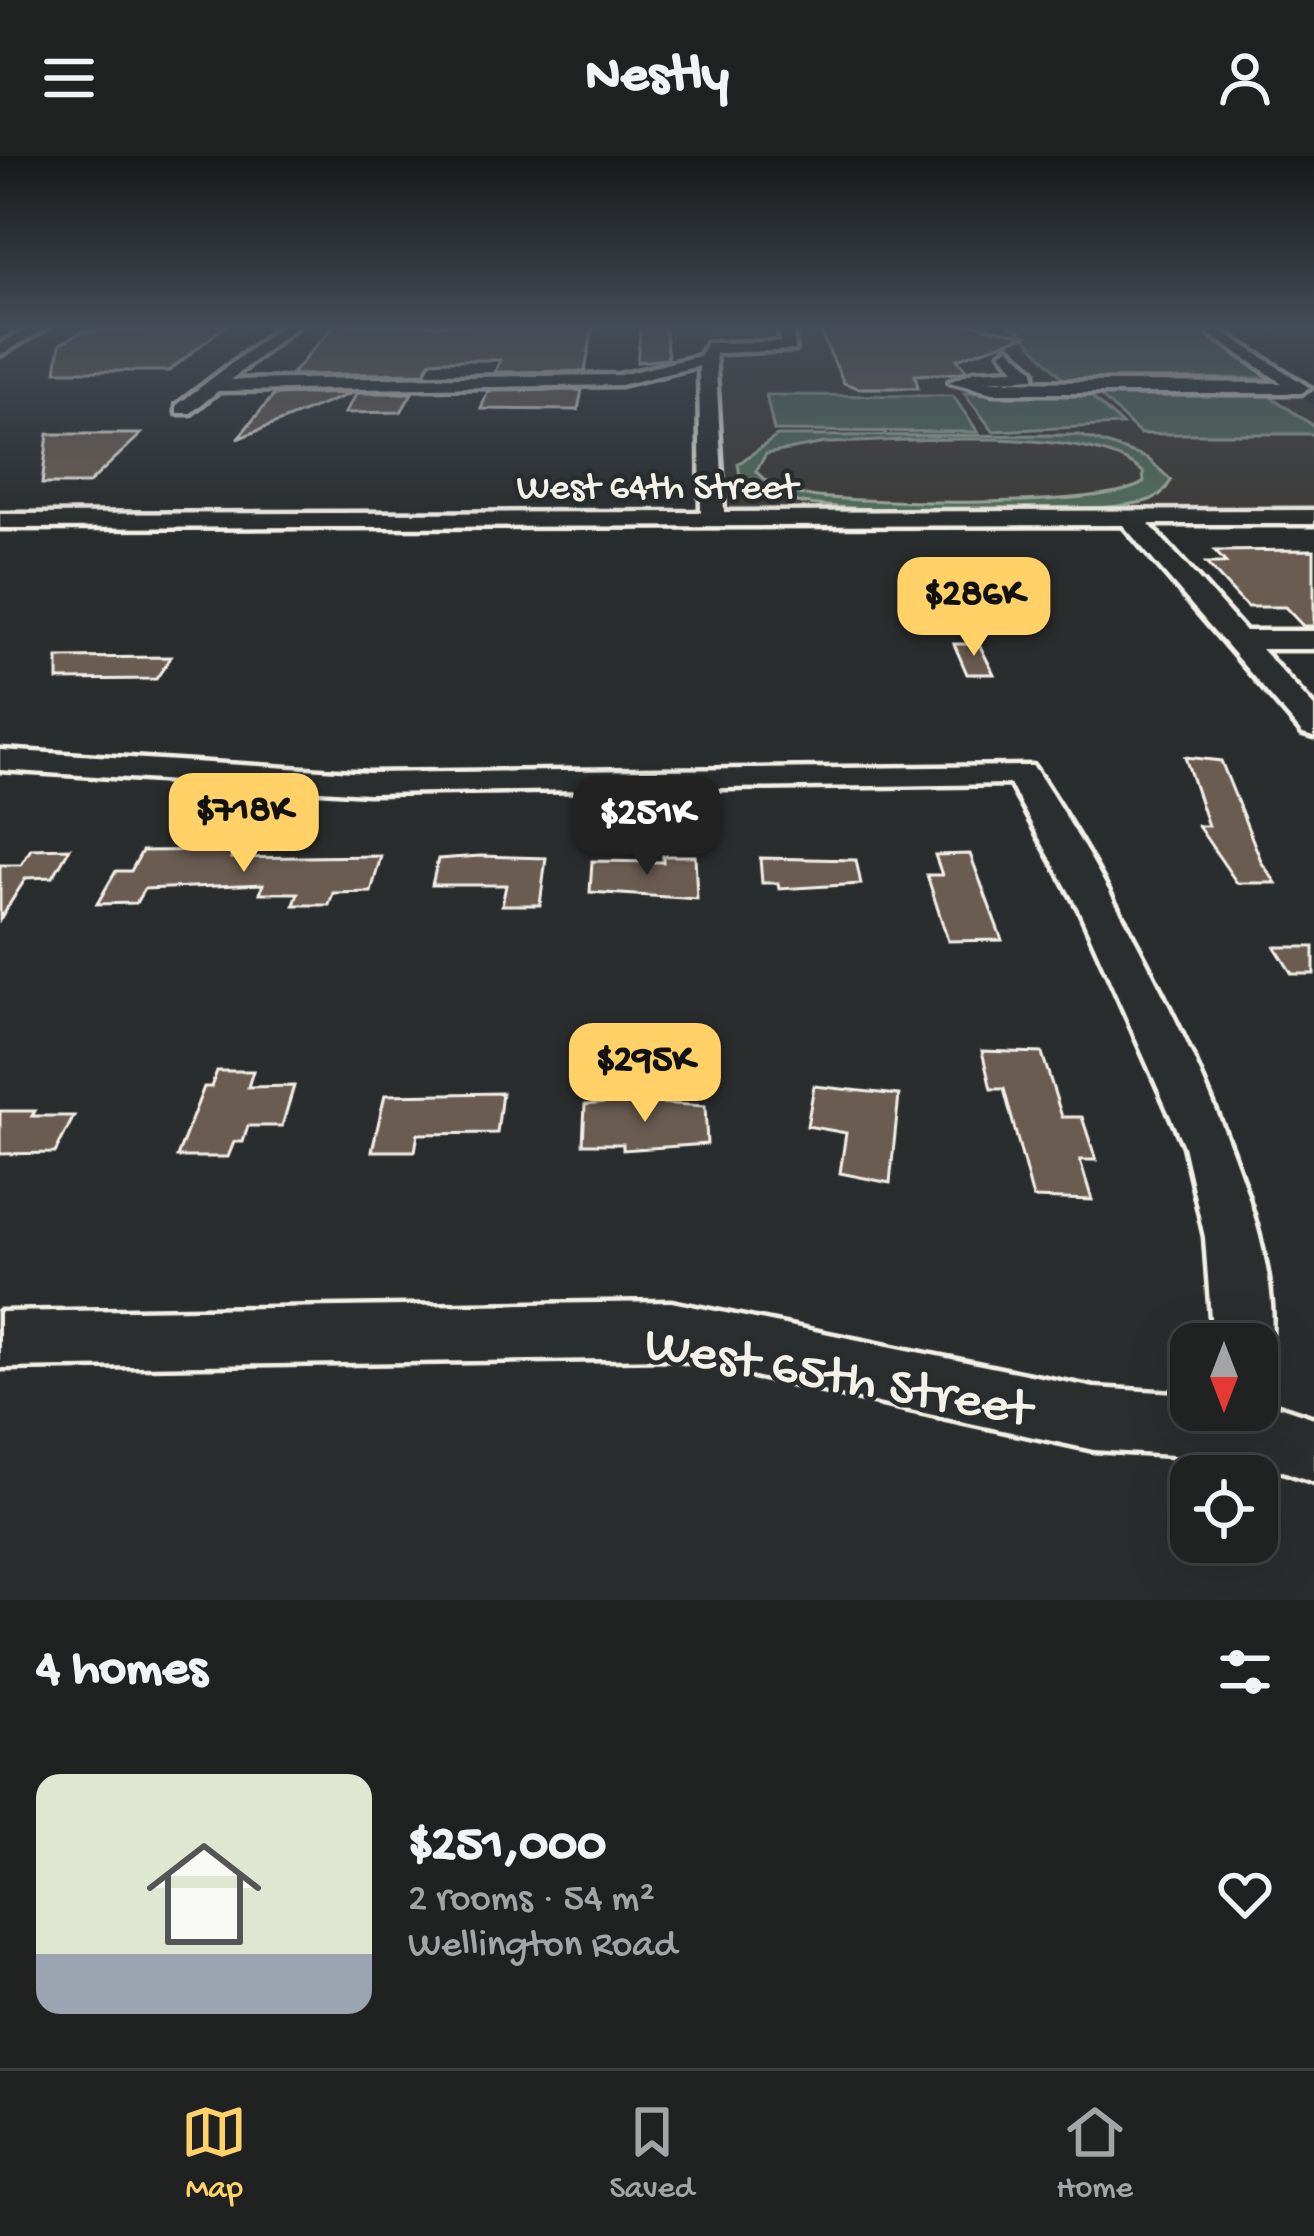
<!DOCTYPE html>
<meta charset="utf-8">
<style>
:root{--surface:#202222;--page:#282a2a;--text:#f1f3f6;--muted:#a2a4a5;--line:#3d3f40;--accent:#ffd166}
body{margin:0;font-family:"Gochi Hand",sans-serif;background:var(--page);color:var(--text);height:100vh;display:flex;flex-direction:column;font-size:45px;white-space:nowrap}
*{box-sizing:border-box;margin:0}
p{font-size:39px;color:var(--muted)}
.icon{flex:none;width:66px;height:66px;fill:none;stroke:currentColor;stroke-width:2;stroke-linecap:round;stroke-linejoin:round}
.map{position:relative;height:1444px;overflow:hidden}
.side{display:flex;flex-direction:column;background:var(--surface);flex:1}
.side>*{flex:none}
.needle{width:78px;rotate:180deg}
.controls{position:absolute;left:1170px;top:1167px;display:grid;gap:24px}
.controls a{display:grid;place-items:center;width:108px;height:108px;border-radius:24px;background:var(--surface);box-shadow:0 12px 48px #0002,0 0 0 3px var(--line);font-size:60px}
.price{position:absolute;translate:-50% -102px;padding:0 27px;border-radius:24px;background:var(--accent);color:#111;font-size:39px;line-height:78px;filter:drop-shadow(0 3px 6px #0008)}
.price::after{content:'';position:absolute;left:50%;top:72px;width:36px;height:27px;margin-left:-18px;background:inherit;clip-path:polygon(0 0,100% 0,50% 100%)}
.price.on{background:#222;color:#fff}
ul{padding:0;list-style:none}
li{display:flex;align-items:center;gap:36px;height:300px;padding:0 36px}
li+li{border-top:3px solid var(--line)}
li span{display:grid;place-items:center;flex:none;width:336px;height:240px;border-radius:24px;color:#555}
li>.icon{margin-inline-start:auto}
span .icon{width:144px;height:144px;fill:#fffc;stroke-width:1}
li b{font-size:51px}
h2{display:flex;justify-content:space-between;align-items:center;height:144px;padding:0 36px;font-size:51px}
header{display:flex;justify-content:space-between;align-items:center;height:156px;padding:0 36px;background:var(--surface);font-size:54px;font-weight:800}
.tab-bar{display:flex;justify-content:space-around;align-items:center;height:168px;border-top:3px solid var(--line);background:var(--surface);font-size:33px;color:var(--muted)}
.tab-bar a{display:grid;justify-items:center;gap:6px}
.tab-bar .on{color:var(--accent)}
.map>svg:first-child{display:block}
</style>
<header><svg class="icon" aria-label="menu" viewBox="0 0 24 24"><path d="M4 6h16M4 12h16M4 18h16"/></svg>Nestly<svg class="icon" aria-label="person" viewBox="0 0 24 24"><circle cx="12" cy="8" r="4"/><path d="M4 21q1-7 8-7t8 7"/></svg></header>
<div class="map">
<svg width="1314" height="1444" viewBox="0 0 1314 1444">
<rect width="100%" height="100%" fill="#2a2d2e"/>
<filter id="ink" filterUnits="userSpaceOnUse"><feTurbulence type="fractalNoise" baseFrequency=".00833" numOctaves="2"/><feDisplacementMap in="SourceGraphic" scale="24" xChannelSelector="R" yChannelSelector="G"/><feConvolveMatrix kernelMatrix="1 2 1 2 8 2 1 2 1" color-interpolation-filters="sRGB"/></filter>
<g filter="url(#ink)">
<path fill="#3d3b38" d="M 705,169 L 1190,169 L 1314,249 L 1314,355 L 731,357 Z"/>
<path fill="#526e5d" stroke="#a3b0a2" stroke-width="3" fill-rule="evenodd" d="M 1008,169 L 1190,169 L 1272,222 L 1063,223 L 1019,173 Z
M 1096,236 L 1264,236 L 1314,270 L 1314,278 L 1140,278 Z
M 964,237 L 1087,237 L 1122,269 L 993,275 Z
M 766,239 L 953,240 L 978,276 L 774,275 Z
M 1079,279 L 1147,302 L 1171,324 C 1166,334 1162,338 1152,343 C 1107,361 872,356 817,349 C 788,346 762,338 740,320 L 738,308 L 777,280 ZM 825,287 C 899,286 1090,268 1143,316 L 1144,326 C 1113,353 854,348 804,339 C 786,336 768,330 756,315 L 766,298 Z"/>
<path fill="#6a5c51" stroke="#f4f1e8" stroke-width="3" d="M 165,169 L 226,169 L 169,215 L 56,215 L 60,188 L 83,175 L 156,175 Z
M 334,169 L 593,169 L 593,170 L 585,215 L 495,216 L 500,204 L 446,204 L 431,205 L 424,217 L 291,219 Z
M 641,169 L 665,173 L 668,203 L 637,206 Z
M 817,169 L 976,169 L 1026,179 L 957,203 L 966,214 L 958,217 L 915,219 L 918,232 L 858,232 L 844,227 Z
M 582,234 L 578,254 L 481,253 L 488,235 Z
M 352,237 L 237,283 L 274,239 Z
M 357,237 L 412,237 L 401,256 L 345,257 Z
M 48,278 L 141,278 L 88,328 L 42,328 Z
M 1314,394 L 1314,470 L 1303,470 L 1285,451 L 1247,451 L 1206,407 L 1226,407 L 1215,395 Z
M 954,488 L 979,488 L 994,518 L 967,518 Z
M 171,501 L 156,523 L 58,524 L 58,502 Z
M 1185,601 L 1221,605 L 1262,707 L 1276,727 L 1237,727 L 1198,670 L 1208,670 Z
M 70,692 L 53,721 L 26,722 L 0,763 L 0,709 L 21,709 L 31,693 Z
M 234,694 L 231,702 L 381,700 L 371,736 L 333,737 L 329,749 L 294,749 L 298,737 L 260,737 L 263,728 L 144,733 L 136,747 L 97,748 L 116,715 L 131,715 L 142,695 Z
M 970,698 L 979,722 L 1002,784 L 948,785 L 927,719 L 942,719 L 935,699 Z
M 480,700 L 546,702 L 540,749 L 502,749 L 506,729 L 432,729 L 438,703 Z
M 663,700 L 695,700 L 697,743 L 590,736 L 592,705 L 663,706 Z
M 760,702 L 856,704 L 861,728 L 779,733 L 778,727 L 762,727 Z
M 1275,791 L 1314,791 L 1314,818 L 1292,818 Z
M 982,895 L 1042,897 L 1062,961 L 1082,961 L 1096,1004 L 1080,1004 L 1092,1044 L 1033,1042 L 1004,933 L 991,933 Z
M 217,915 L 253,915 L 248,931 L 294,930 L 282,970 L 248,970 L 243,986 L 234,986 L 228,1001 L 177,1001 L 204,931 L 211,931 Z
M 814,930 L 899,939 L 890,1027 L 840,1017 L 846,977 L 807,970 Z
M 502,937 L 497,977 L 418,978 L 415,995 L 372,995 L 385,939 Z
M 626,945 L 705,950 L 707,988 L 623,994 L 623,988 L 583,988 L 585,949 Z
M 0,955 L 35,955 L 32,960 L 74,960 L 55,997 L 0,998 Z"/>
<g fill="none" stroke-linecap="round" stroke-linejoin="round">
<g stroke="#f4f1e8" stroke-width="9">
<path id="minor" d="M 34,169 L 52,169 L 0,199 L 0,188 Z
M 282,169 L 298,169 L 231,224 L 620,219 L 699,200 L 707,187 L 780,186 L 778,169 L 792,169 L 795,194 L 715,197 L 724,356 L 1314,354 L 1314,368 L 1149,368 L 1245,475 L 1314,475 L 1314,493 L 1261,493 L 1314,551 L 1314,581 L 1303,578 L 1123,369 L 0,372 L 0,358 L 701,356 L 699,210 L 620,229 L 218,235 L 191,257 L 177,257 L 177,249 Z
M 1196,169 L 1213,169 L 1310,232 L 1301,237 L 993,237 L 949,226 L 975,215 L 1015,213 L 1001,196 L 1009,191 L 1034,214 L 1034,222 L 982,225 L 1282,227 Z
M 0,594 L 368,617 L 1033,610 C 1104,713 1314,1092 1264,1208 L 1257,1211 L 1257,1188 L 1213,1188 L 1205,1081 L 1184,990 L 1079,753 L 1010,628 L 368,637 L 0,614 Z
M 671,1146 L 1094,1232 L 1191,1238 L 1191,1254 L 1257,1254 L 1257,1243 L 1314,1262 L 1314,1326 L 1252,1304 L 1094,1294 L 671,1202 L 0,1212 L 0,1156 Z"/>
</g>
<use href="#minor" fill="#2a2d2e" fill-rule="evenodd"/>
</g>
</g>
<linearGradient id="sky" x2="0" y2="1"><stop stop-color="#171919"/><stop offset="0.46" stop-color="#444c57"/><stop offset="1" stop-color="#444c57" stop-opacity="0"/></linearGradient>
<rect width="1314" height="371" fill="url(#sky)"/>
<g text-anchor="middle" stroke-width="9" stroke-linejoin="round" paint-order="stroke">
<g font-size="39" fill="#f4f1e8" stroke="#2a2d2e">
<text x="657" y="341">West 64th Street</text>
</g>
<g font-size="54" fill="#f4f1e8" stroke="#2a2d2e">
<text transform="translate(839 1215) rotate(10)" y="19">West 65th Street</text>
</g>
</g>
</svg>
<div class="controls">
<a><svg class="needle" viewBox="-14 -14 28 28"><path d="M0-13l5 13h-10z" fill="#e53935"/><path d="M0 13l5-13h-10z" fill="#a2a4a5"/></svg></a>
<a><svg class="icon" aria-label="locate" viewBox="0 0 24 24"><circle cx="12" cy="12" r="6"/><path d="M12 2v4M12 18v4M2 12h4M18 12h4"/></svg></a>
</div>
<b class="price" style="left:974px;top:503px">$286K</b>
<b class="price" style="left:244px;top:719px">$718K</b>
<b class="price on" style="left:647px;top:722px">$251K</b>
<b class="price" style="left:645px;top:969px">$295K</b>
</div>
<section class="side">
<h2>4 homes<svg class="icon" aria-label="filters" viewBox="0 0 24 24"><path d="M4 7h16M4 17h16"/><circle cx="9" cy="7" r="2"/><circle cx="15" cy="17" r="2"/></svg></h2>
<ul>
<li><span style="background:linear-gradient(#dfe7d0 75%,#9aa5b1 0)"><svg class="icon" aria-label="home" viewBox="0 0 24 24"><path d="M3 11l9-7 9 7M6 9v11h12V9"/></svg></span><div><b>$251,000</b><p>2 rooms · 54 m²</p><p>Wellington Road</p></div><svg class="icon" aria-label="heart" viewBox="0 0 24 24"><path d="M12 20l-8-8c-3-5 5-10 8-4 3-6 11-1 8 4z"/></svg></li>
</ul>
</section>
<nav class="tab-bar">
<a class="on"><svg class="icon" aria-label="map" viewBox="0 0 24 24"><path d="M3 6l6-2 6 2 6-2v14l-6 2-6-2-6 2zM9 4v14M15 6v14"/></svg>Map</a>
<a><svg class="icon" aria-label="saved" viewBox="0 0 24 24"><path d="M7 4h10v16l-5-4-5 4z"/></svg>Saved</a>
<a><svg class="icon" aria-label="home" viewBox="0 0 24 24"><path d="M3 11l9-7 9 7M6 9v11h12V9"/></svg>Home</a>
</nav>
